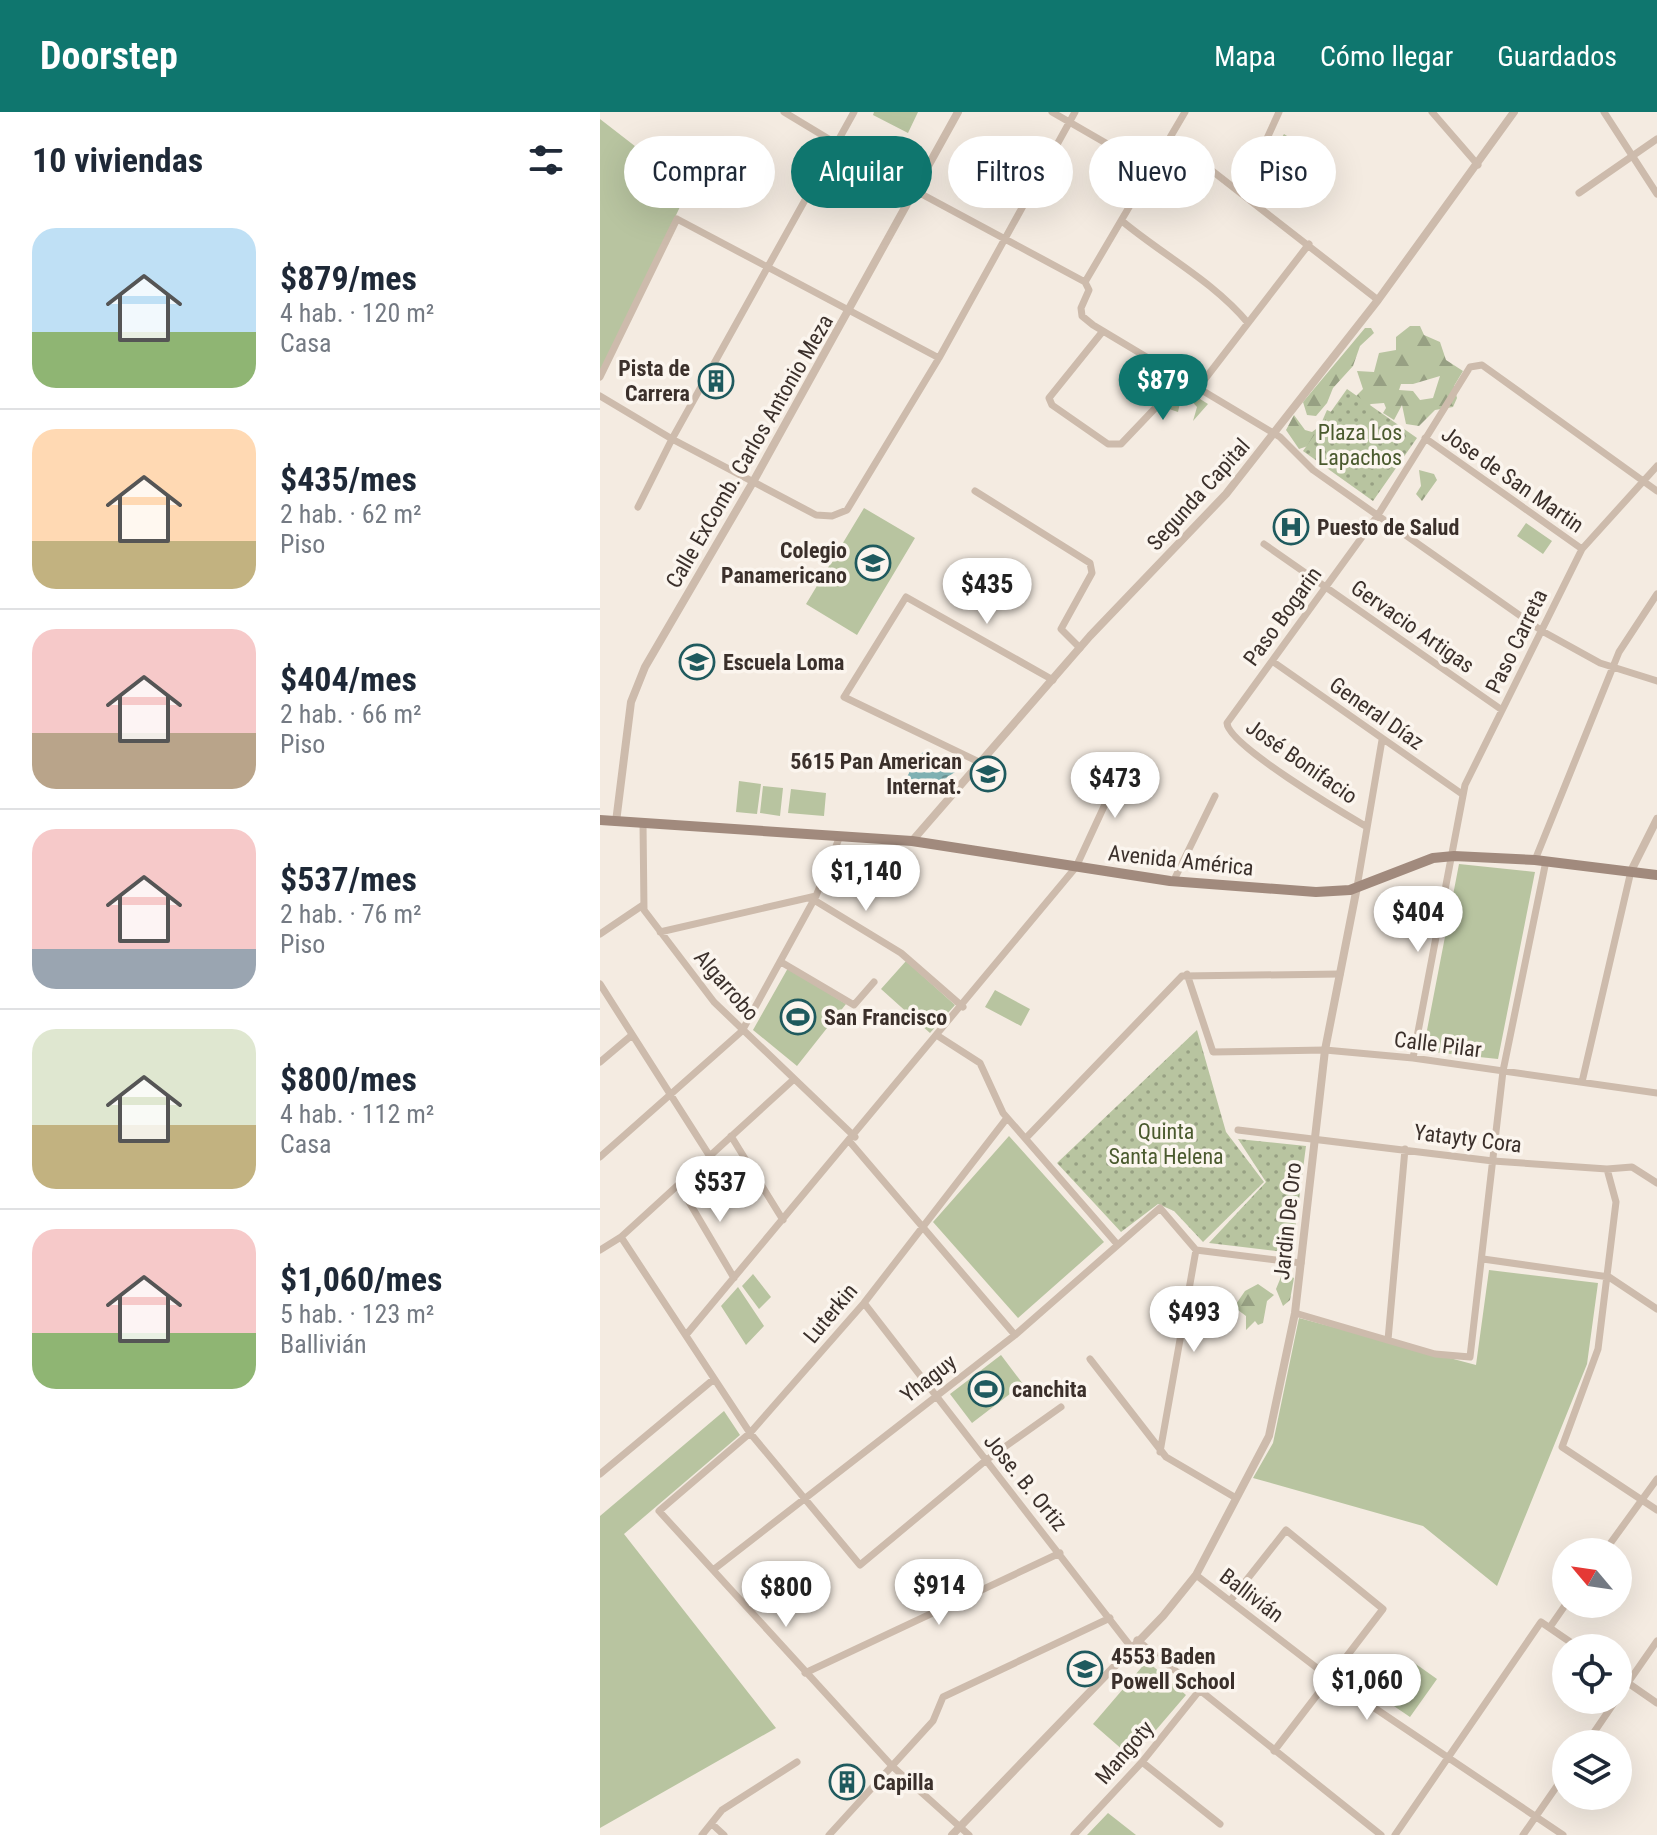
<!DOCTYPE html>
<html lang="es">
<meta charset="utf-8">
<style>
:root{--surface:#fff;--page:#f2f2f3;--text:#1f2937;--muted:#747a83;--line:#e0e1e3;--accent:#0f766e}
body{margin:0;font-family:"Roboto Condensed",sans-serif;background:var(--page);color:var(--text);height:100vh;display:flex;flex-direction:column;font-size:30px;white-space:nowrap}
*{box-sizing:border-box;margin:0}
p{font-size:26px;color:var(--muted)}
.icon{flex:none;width:44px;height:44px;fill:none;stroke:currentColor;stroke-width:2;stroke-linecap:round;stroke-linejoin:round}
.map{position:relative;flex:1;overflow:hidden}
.side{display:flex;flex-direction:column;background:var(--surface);width:600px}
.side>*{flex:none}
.top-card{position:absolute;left:24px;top:24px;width:760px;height:72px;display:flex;gap:16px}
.needle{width:52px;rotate:299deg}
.tools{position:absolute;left:952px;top:1426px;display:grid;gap:16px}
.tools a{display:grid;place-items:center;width:80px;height:80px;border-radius:50%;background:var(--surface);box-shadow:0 8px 32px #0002;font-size:40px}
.price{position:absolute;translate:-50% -68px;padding:0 18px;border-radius:28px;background:#fff;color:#222;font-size:26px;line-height:52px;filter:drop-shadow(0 2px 4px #0008)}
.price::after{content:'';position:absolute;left:50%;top:48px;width:24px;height:18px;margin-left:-12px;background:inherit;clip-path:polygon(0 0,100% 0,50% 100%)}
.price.active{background:var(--accent);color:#fff}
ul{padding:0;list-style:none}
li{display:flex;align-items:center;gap:24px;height:200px;padding:0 32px}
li+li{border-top:2px solid var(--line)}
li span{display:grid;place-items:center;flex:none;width:224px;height:160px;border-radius:24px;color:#555}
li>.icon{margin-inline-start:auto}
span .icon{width:96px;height:96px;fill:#fffc;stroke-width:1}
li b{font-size:34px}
h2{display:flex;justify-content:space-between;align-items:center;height:96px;padding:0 32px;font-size:34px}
.pill{padding:0 28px;border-radius:36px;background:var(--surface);box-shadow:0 8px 32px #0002;font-size:28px;line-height:72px}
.pill.active{background:var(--accent);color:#fff}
header{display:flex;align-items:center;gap:48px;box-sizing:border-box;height:112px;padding:0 40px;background:var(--accent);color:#fff}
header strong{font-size:38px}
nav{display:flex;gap:44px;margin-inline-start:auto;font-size:28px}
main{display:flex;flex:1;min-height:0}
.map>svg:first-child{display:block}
</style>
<header>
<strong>Doorstep</strong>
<nav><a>Mapa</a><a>Cómo llegar</a><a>Guardados</a></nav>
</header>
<main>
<section class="side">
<h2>10 viviendas<svg class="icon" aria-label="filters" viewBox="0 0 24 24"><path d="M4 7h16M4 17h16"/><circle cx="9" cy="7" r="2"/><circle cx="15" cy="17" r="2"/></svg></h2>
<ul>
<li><span style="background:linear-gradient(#bfe0f5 65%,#8fb573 0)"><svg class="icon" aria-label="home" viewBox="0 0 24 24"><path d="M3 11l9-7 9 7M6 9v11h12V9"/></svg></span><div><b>$879/mes</b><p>4 hab. · 120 m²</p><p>Casa</p></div></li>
<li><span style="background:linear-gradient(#ffd9b3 70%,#c2b280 0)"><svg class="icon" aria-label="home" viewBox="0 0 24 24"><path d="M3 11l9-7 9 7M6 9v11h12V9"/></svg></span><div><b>$435/mes</b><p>2 hab. · 62 m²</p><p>Piso</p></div></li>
<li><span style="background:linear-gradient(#f6c9c9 65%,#b9a48a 0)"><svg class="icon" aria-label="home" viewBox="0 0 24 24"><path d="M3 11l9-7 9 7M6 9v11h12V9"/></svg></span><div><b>$404/mes</b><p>2 hab. · 66 m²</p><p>Piso</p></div></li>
<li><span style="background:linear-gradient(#f6c9c9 75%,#9aa5b1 0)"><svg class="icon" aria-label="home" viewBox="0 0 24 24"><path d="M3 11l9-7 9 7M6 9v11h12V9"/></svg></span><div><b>$537/mes</b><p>2 hab. · 76 m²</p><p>Piso</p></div></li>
<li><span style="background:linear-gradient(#dfe7d0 60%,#c2b280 0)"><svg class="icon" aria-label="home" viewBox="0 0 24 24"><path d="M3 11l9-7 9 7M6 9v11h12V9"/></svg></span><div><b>$800/mes</b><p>4 hab. · 112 m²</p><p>Casa</p></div></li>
<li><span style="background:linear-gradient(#f6c9c9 65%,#8fb573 0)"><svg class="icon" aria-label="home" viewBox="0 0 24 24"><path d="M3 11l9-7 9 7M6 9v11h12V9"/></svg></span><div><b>$1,060/mes</b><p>5 hab. · 123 m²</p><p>Ballivián</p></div></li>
</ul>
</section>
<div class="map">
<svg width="1057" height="1723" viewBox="0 0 1057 1723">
<defs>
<pattern id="forest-firs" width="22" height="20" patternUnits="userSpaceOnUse" patternTransform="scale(2)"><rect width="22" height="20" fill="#b8c4a0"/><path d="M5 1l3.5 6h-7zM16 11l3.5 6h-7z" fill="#97a083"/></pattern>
<pattern id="park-dots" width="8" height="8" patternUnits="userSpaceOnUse" patternTransform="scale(2)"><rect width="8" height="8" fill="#b8c4a0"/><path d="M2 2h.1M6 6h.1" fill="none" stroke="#97a083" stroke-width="1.8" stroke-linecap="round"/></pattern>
<pattern id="water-ripples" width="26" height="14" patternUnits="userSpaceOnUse" patternTransform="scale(2)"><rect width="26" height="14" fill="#7fb0b2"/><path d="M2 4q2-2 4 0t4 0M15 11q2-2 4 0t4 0" fill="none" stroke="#699091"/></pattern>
</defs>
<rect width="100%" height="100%" fill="#f4ebe1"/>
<path fill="#b8c4a0" d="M 274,0 L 318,0 L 308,21 L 273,3 Z
M 0,7 L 89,76 L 0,262 Z
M 264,396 L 315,426 L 257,523 L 206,492 Z
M 926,411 L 952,429 L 943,442 L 917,424 Z
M 139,669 L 161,672 L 157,702 L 136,700 Z
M 163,674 L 183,676 L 180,704 L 160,701 Z
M 191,677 L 226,681 L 224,704 L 188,701 Z
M 859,752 L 935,760 L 898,947 L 823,939 Z
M 306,849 L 355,893 L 330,921 L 281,877 Z
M 188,856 L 246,892 L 197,954 L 153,918 Z
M 395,878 L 430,897 L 421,914 L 385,895 Z
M 409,1024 L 504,1130 L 418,1206 L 333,1110 Z
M 889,1158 L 998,1171 L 987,1252 L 897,1474 L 823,1414 L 653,1366 L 673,1331 L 699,1206 L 876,1253 Z
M 153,1162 L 171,1185 L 159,1197 L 142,1174 Z
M 138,1175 L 164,1214 L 146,1233 L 121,1194 Z
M 401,1243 L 423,1272 L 372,1311 L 350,1282 Z
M 124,1299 L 140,1323 L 24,1422 L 176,1616 L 0,1716 L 0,1404 Z
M 547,1549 L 586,1583 L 532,1646 L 493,1612 Z
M 813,1550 L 837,1567 L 810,1605 L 785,1588 Z
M 508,1701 L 536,1723 L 487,1723 Z"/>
<path fill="url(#forest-firs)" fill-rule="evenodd" d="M 810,214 L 820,214 L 824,223 L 840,230 L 846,248 L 863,259 L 854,274 L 857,286 L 853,295 L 835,298 L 819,314 L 806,312 L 802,293 L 794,308 L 783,301 L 786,296 L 784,291 L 771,292 L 761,299 L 753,287 L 763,277 L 757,259 L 774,260 L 779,241 L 796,238 L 796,225 ZM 840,264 L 833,286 L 820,288 L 813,279 L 799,278 L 801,272 L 813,272 Z
M 765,216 L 771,216 L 774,221 L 760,234 L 753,254 L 733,276 L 727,291 L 716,304 L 707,303 L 703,290 Z
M 586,278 L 608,292 L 593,309 L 597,295 L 588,285 L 580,291 L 578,300 L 566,296 Z
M 727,298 L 736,302 L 708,334 L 699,337 L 686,318 L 694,303 L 705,318 L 712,320 L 720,314 Z
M 819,358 L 834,362 L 837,368 L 822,389 L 816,382 L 821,374 Z
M 683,1160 L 694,1166 L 690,1188 L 683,1194 L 676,1177 Z
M 658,1172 L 674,1183 L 667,1189 L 663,1211 L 658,1213 L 655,1209 L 646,1218 L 646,1204 L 634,1195 L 645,1179 Z"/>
<path fill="url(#park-dots)" d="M 684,22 L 710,39 L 676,92 L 650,75 Z
M 747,277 L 817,326 L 773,389 L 703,339 Z
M 597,918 L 626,1020 L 664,1070 L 603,1130 L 574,1099 L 558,1092 L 521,1120 L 457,1051 Z
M 638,1027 L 706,1034 L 692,1141 L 609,1131 L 666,1070 Z"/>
<path fill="url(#water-ripples)" d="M 325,639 L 350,650 L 355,660 L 325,680 L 299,677 C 310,665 312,647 325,639 Z"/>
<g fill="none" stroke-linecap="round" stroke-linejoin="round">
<path stroke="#cdbbac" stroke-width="7" d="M 184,0 L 237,32
M 452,0 L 549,56
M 832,0 L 878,53
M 1004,0 L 1057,82
M 570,26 L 778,188
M 314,78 L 485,170 L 489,178 L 481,196 L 482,204 L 493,213 L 680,325 L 713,358 L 942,519 L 1000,551 L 1057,569
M 642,81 L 679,0
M 979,81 L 1057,27
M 522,109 C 564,144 613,169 648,211
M 485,170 L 585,0
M 503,219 L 449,286 L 452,293 L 508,332 L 521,332 L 582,268
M 0,265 L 77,107 L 339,246
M 598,276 L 709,132
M 0,284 L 72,327 L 216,403 L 232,404 L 247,398 L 339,246 L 475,0
M 825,326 L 982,437
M 375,379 L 490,451 L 492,461 L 461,517 L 480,536
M 38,395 L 72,327 L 254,0
M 664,432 L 902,598
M 672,549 L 862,682
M 381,651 L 244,585 L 306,485 L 453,568
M 43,711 L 44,798 L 114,890 L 255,1025
M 767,715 C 743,701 628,633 627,611 L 778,403 L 870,255 L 882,253 L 1057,379
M 935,748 L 1019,540 L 1057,482
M 573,770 L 615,684
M 757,775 L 782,628
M 214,788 L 301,841 L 363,895
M 60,820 L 216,784
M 0,822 L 43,793
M 181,850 L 254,893 L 274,870
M 587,862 L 613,940 L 725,938 L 813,946 L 1057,981
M 0,872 L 109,1043
M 338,924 L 380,951 L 403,1001 L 517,1132
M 813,946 L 865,673 L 982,437 L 1057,354
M 0,950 L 32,923
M 982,970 L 1031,759
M 638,1018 L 893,1049 L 1007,1057 L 1032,1055 L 1057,1071
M 131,1024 L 183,1108
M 426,1026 L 582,864 L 740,862
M 250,1030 L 415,1223
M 0,1045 L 142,919 L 216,784 L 240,724
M 1007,1057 L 1016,1090 L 998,1237 L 962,1335 L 1057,1398
M 79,1073 L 134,1166
M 21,1125 L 150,1321 L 260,1453 L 385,1349 L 461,1295
M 0,1138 L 21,1125 L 193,968
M 883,1147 L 1009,1165 L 1057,1197
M 264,1191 L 531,1535
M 695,1201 L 835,1242 L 870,1245 L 903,959 L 946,749
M 86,1223 L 476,755 L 525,649
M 788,1228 L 805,1037
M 490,1247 L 566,1345 L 636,1386
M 560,1340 L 596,1138
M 0,1362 L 114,1267
M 1004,1440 L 1057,1367
M 113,1458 L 415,1223 L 560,1096 L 596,1138 L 701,1151
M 596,1463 L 730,1566 L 963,1723
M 630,1489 L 686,1418 L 783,1497 L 674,1639
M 950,1515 L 966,1492
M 537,1528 L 781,1723
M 205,1561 L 460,1441
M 1018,1564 L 1057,1591
M 1018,1585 L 1057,1529
M 986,1632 L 1016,1588
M 542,1650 L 620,1712
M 112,1712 L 124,1723
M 102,1723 L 122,1698 L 197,1650
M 229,1723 L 333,1609 L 343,1585 L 510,1506
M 369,1723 L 292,1654 L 59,1399 L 150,1321 L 264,1191 L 407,1006
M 474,1723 L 542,1650 L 599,1579
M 795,1723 L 941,1510 L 979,1536
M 923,1723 L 966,1661"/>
<path stroke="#cdbbac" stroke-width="8" d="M 16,710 L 31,590 L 45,555 L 153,370 L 358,0
M 312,729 L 490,524 L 626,382 L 778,188 L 914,0
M 1031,759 L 1057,707
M 352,1723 L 563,1504 L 596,1463 L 669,1324 L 695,1201 L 725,938 L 757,775"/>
<path stroke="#a18a7d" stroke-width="10" d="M 0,708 L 312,729 L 570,769 L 716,780 L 750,778 L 833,746 L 854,744 L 935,748 L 1057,763"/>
</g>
<defs>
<g id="building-ring" transform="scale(1.8)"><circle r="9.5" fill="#fbf5ee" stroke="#1f5a5e" stroke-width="1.5"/><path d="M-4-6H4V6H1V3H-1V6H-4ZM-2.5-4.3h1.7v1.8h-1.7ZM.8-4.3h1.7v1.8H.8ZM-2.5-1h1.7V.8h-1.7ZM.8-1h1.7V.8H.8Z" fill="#1f5a5e"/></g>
<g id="hospital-ring" transform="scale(1.8)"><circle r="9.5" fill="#fbf5ee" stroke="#1f5a5e" stroke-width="1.5"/><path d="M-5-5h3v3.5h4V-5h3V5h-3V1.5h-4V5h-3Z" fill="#1f5a5e"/></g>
<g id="school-ring" transform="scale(1.8)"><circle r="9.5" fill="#fbf5ee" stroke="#1f5a5e" stroke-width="1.5"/><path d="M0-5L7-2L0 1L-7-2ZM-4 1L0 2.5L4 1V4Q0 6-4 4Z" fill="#1f5a5e"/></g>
<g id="stadium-ring" transform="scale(1.8)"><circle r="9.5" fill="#fbf5ee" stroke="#1f5a5e" stroke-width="1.5"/><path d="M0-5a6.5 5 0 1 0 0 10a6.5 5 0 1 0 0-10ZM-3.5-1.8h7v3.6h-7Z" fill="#1f5a5e"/></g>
</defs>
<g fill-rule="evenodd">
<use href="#building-ring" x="116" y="269"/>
<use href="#hospital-ring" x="691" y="415"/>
<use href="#school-ring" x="273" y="451"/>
<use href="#school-ring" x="97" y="550"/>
<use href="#school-ring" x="388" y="662"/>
<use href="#stadium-ring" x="198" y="905"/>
<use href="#stadium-ring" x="386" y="1277"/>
<use href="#school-ring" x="485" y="1557"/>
<use href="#building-ring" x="247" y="1670"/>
</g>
<g text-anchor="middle" stroke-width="7" stroke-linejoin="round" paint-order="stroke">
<g font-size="22" font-weight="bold" fill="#3b302b" stroke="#fbf5ee" text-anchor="start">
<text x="90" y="264" text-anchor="end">Pista de<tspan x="90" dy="25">Carrera</tspan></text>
<text x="717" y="423">Puesto de Salud</text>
<text x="247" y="446" text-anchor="end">Colegio<tspan x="247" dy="25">Panamericano</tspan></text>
<text x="123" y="558">Escuela Loma</text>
<text x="362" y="657" text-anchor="end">5615 Pan American<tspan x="362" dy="25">Internat.</tspan></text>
<text x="224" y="913">San Francisco</text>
<text x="412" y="1285">canchita</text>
<text x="511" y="1552">4553 Baden<tspan x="511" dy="25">Powell School</tspan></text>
<text x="273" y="1678">Capilla</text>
</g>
<g font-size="22" fill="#4a5a2e" stroke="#fbf5ee">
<text x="760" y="328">Plaza Los<tspan x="760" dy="25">Lapachos</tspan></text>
<text x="566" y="1027">Quinta<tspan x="566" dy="25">Santa Helena</tspan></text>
</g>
<g font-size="22" fill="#3b302b" stroke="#fbf5ee">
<text transform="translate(149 339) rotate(-60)" y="8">Calle ExComb. Carlos Antonio Meza</text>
<text transform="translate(913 367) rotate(35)" y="8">Jose de San Martin</text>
<text transform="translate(598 382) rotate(-48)" y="8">Segunda Capital</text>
<text transform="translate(682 504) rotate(-54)" y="8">Paso Bogarin</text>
<text transform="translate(813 514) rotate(35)" y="8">Gervacio Artigas</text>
<text transform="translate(916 529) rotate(-64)" y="8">Paso Carreta</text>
<text transform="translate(777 601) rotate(35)" y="8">General Díaz</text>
<text transform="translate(702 649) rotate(35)" y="8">José Bonifacio</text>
<text transform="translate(581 748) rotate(6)" y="8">Avenida América</text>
<text transform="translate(127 873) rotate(49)" y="8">Algarrobo</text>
<text transform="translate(838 932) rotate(7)" y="8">Calle Pilar</text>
<text transform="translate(868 1026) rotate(7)" y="8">Yatayty Cora</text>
<text transform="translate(687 1109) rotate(-84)" y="8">Jardin De Oro</text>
<text transform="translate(230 1201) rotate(-50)" y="8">Luterkin</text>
<text transform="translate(328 1266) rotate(-38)" y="8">Yhaguy</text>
<text transform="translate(426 1370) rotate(51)" y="8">Jose. B. Ortiz</text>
<text transform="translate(652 1483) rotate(37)" y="8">Ballivián</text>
<text transform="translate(524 1640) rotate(-49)" y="8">Mangoty</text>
</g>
</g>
</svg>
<div class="tools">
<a><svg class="needle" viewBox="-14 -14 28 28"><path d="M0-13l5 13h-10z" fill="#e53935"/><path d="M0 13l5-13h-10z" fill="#747a83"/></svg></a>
<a><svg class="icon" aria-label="locate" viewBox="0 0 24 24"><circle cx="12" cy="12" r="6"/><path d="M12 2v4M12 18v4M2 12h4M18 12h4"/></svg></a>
<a><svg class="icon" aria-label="layers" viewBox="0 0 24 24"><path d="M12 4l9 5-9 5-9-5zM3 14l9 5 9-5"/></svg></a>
</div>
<b class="price active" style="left:563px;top:310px">$879</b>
<b class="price" style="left:387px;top:514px">$435</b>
<b class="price" style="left:515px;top:708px">$473</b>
<b class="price" style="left:266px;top:801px">$1,140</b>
<b class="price" style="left:818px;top:842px">$404</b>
<b class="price" style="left:120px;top:1112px">$537</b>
<b class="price" style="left:594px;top:1242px">$493</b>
<b class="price" style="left:339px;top:1515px">$914</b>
<b class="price" style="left:186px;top:1517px">$800</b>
<b class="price" style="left:767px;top:1610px">$1,060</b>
<div class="top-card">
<a class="pill">Comprar</a>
<a class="pill active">Alquilar</a>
<a class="pill">Filtros</a>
<a class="pill">Nuevo</a>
<a class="pill">Piso</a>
</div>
</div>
</main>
